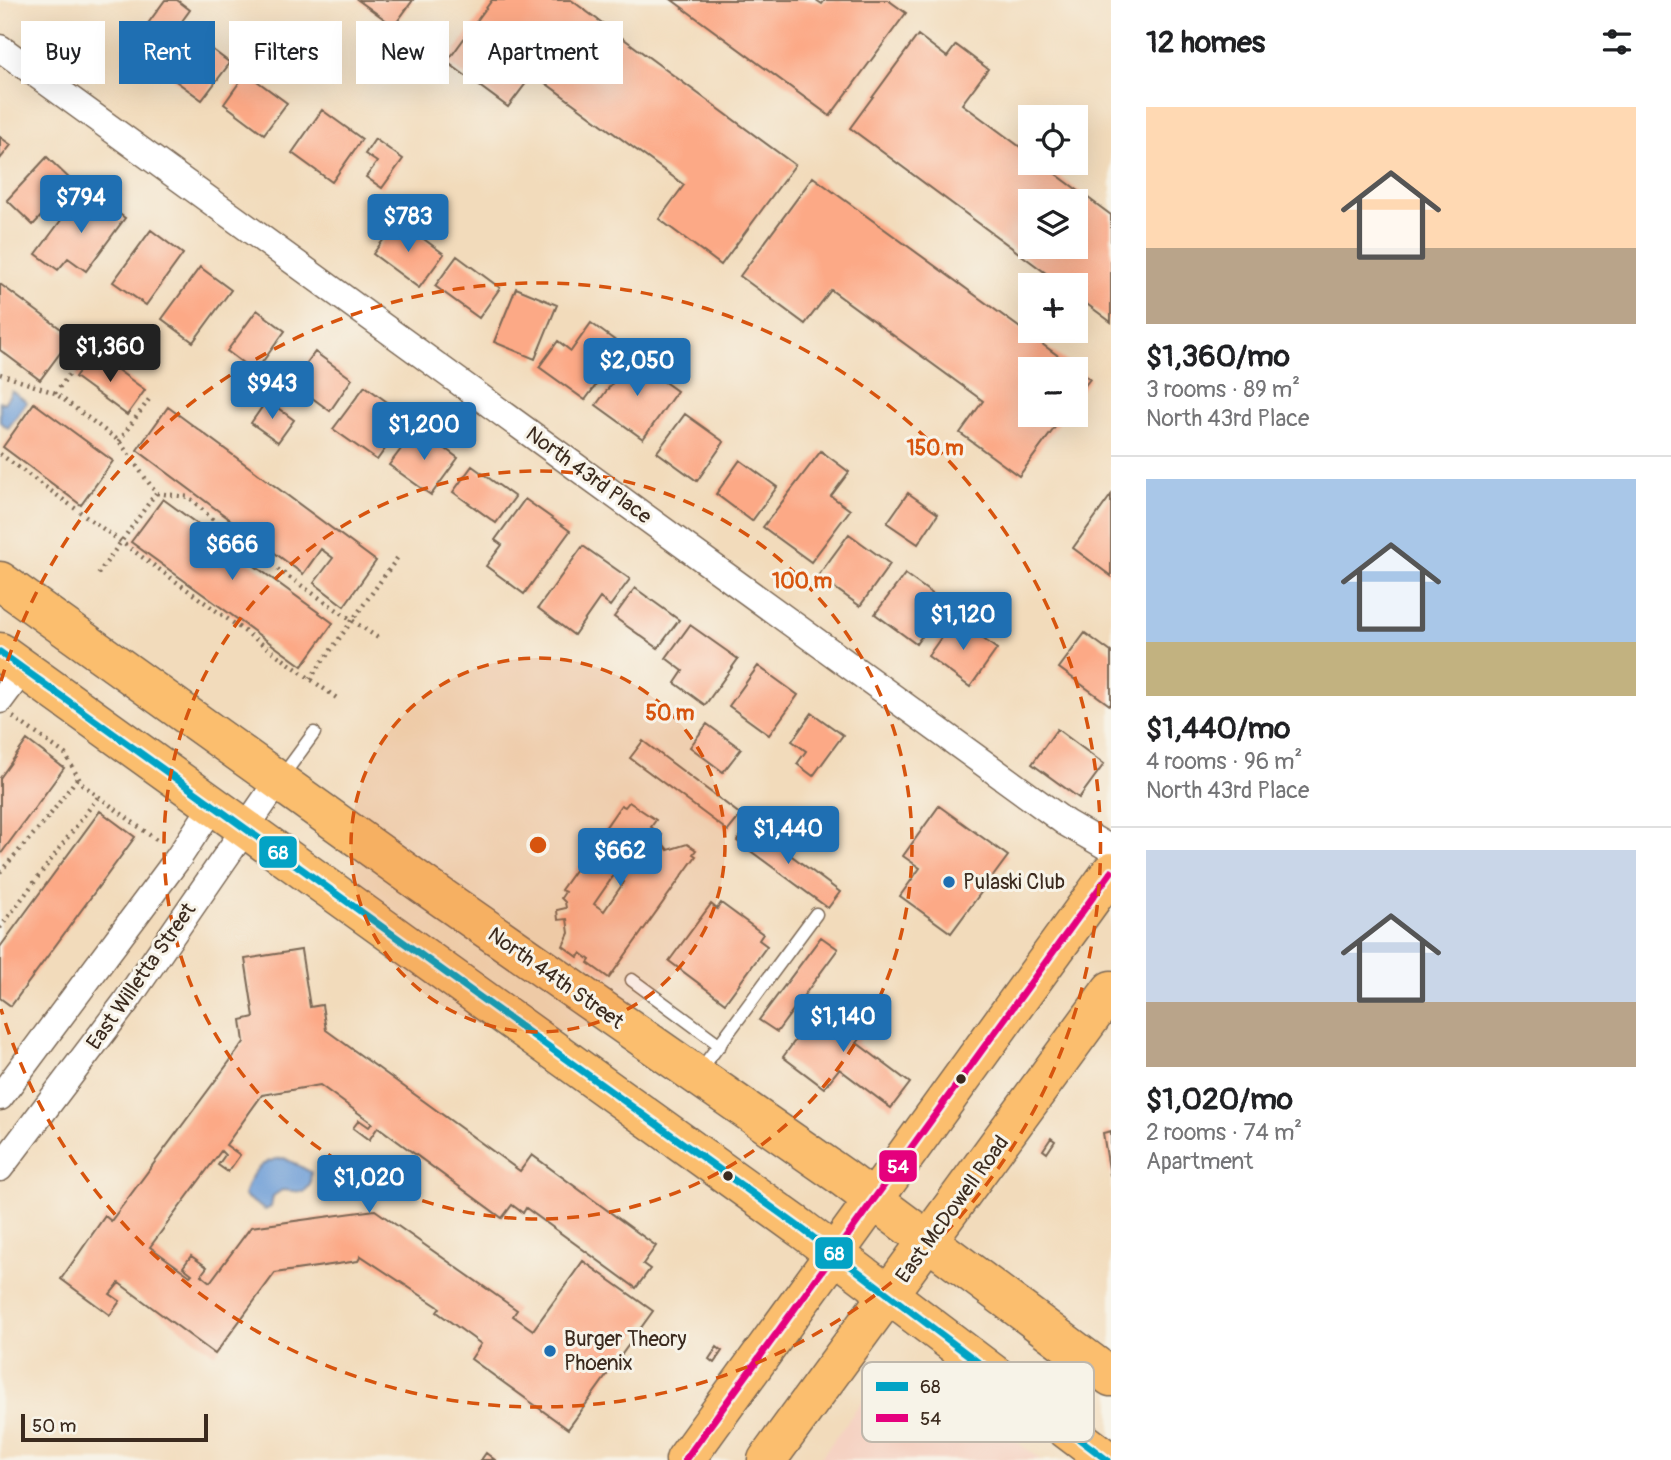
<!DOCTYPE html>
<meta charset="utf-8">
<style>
:root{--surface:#fff;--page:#f2f2f2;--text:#202124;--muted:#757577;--line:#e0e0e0;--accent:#1f6fb2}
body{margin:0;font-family:Pangolin,sans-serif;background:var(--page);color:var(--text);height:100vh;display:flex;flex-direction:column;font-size:26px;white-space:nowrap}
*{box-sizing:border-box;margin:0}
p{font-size:23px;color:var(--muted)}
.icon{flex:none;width:38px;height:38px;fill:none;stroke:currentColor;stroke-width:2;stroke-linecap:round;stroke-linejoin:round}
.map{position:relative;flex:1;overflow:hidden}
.sheet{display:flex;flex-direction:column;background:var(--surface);width:560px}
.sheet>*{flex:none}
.guide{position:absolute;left:21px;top:21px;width:665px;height:63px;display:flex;gap:14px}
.fabs{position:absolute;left:1018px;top:105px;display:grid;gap:14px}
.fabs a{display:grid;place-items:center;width:70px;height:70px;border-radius:0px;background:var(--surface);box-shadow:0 7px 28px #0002;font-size:35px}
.scale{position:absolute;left:21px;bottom:18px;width:187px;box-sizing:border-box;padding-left:7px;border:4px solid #3b2a1e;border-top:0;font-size:19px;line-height:24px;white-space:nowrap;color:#3b2a1e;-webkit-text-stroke:5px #f7f3e8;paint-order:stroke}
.price{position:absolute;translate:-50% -60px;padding:0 16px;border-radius:7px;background:var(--accent);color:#fff;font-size:23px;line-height:46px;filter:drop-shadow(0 2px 4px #0008)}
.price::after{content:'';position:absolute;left:50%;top:42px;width:21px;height:16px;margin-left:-10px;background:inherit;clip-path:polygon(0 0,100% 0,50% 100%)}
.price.selected{background:#222;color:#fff}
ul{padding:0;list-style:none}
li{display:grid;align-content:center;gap:14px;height:371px;padding:0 35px}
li+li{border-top:2px solid var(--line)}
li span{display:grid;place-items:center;height:217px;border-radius:0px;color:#555}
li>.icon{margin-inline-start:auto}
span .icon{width:126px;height:126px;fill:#fffc;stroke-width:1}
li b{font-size:30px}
h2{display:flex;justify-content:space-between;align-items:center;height:84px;padding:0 35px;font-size:30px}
.tag{padding:0 24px;border-radius:0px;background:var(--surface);box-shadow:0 7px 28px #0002;font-size:24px;line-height:63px}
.tag.selected{background:var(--accent);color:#fff}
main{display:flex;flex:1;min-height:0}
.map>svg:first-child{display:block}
</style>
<main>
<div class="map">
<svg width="1111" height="1460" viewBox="0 0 1111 1460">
<rect width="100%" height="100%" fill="#f7f3e8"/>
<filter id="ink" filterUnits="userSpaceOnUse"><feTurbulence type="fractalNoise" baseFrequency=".0143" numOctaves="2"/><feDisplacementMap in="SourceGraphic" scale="14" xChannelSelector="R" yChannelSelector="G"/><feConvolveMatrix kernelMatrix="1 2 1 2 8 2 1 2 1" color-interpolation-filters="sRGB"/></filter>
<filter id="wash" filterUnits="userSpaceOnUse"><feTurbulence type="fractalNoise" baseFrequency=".00686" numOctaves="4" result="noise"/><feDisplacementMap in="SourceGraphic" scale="28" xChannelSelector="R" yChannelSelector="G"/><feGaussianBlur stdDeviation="1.57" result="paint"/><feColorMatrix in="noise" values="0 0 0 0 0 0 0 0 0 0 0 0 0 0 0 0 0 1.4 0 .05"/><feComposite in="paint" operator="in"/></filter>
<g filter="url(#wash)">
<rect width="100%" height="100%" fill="#f2dbbb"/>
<path fill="#f5d2c2" d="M 913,1364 L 1041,1460 L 819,1460 L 885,1370 Z"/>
<path fill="#6d9dd7" stroke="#54647a" stroke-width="2" d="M 12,391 L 27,402 L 8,428 L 0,422 L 0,401 L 4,403 Z
M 284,1158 L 311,1172 L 310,1185 L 304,1192 L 282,1190 L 273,1196 L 271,1207 L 265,1210 L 244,1196 C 250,1173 260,1160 284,1158 Z"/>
<g id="blocks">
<path fill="#fca986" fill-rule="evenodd" d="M 165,0 L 177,0 L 190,10 L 147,69 L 126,54 Z
M 358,0 L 413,0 L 394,26 Z
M 492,0 L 571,0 L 795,165 L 721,265 L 659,219 L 684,185 L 533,74 L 508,107 L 447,62 Z
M 672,0 L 816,0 L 822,4 L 825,0 L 888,0 L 906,13 L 830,116 Z
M 918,35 L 947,57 L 956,45 L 988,69 L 962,104 L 1031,155 L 1031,163 L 1041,163 L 1111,215 L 1111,322 L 1076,296 L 1076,285 L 1062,285 L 850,128 ZM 1031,201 L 1076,201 L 1076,247 L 1031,247 Z
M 201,41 L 230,63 L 202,100 L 173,79 Z
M 246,73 L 287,103 L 264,134 L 224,104 Z
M 322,110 L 362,139 L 332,182 L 292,153 Z
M 0,137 L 11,145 L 0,159 Z
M 375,139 L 403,159 L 382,188 L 366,177 L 377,162 L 365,154 Z
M 47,157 L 73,182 L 33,225 L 7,200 Z
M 813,177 L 1090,379 L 1076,397 L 1076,369 L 1031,369 L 1031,415 L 1064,415 L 1019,476 L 960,433 L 983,401 L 831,290 L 805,324 L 740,276 Z
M 93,195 L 125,218 L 86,271 L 68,258 L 58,270 L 36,254 L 70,208 L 79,214 Z
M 398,220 L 444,254 L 419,288 L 373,254 Z
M 151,230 L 183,254 L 146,305 L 113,282 Z
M 457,256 L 500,288 L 479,318 L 435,286 Z
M 200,267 L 231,290 L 193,342 L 162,319 Z
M 0,284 L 72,337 L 40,380 L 0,350 Z
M 516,288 L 557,305 L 535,359 L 494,342 Z
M 257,310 L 285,331 L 255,372 L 227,351 Z
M 591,323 L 624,347 L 585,400 L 539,367 L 558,341 L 571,351 Z
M 93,352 L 145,390 L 127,415 L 75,377 Z
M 315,352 L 352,379 L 330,411 L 292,383 Z
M 631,358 L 677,391 L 643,439 L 596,405 Z
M 365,386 L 408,417 L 377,460 L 333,429 Z
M 267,400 L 294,420 L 278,442 L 251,423 Z
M 34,403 L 113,461 L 81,505 L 3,447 Z
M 168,407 L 376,561 L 344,606 L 314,583 L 333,558 L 321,549 L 303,574 L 137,450 Z
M 685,414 L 724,442 L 697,481 L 657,452 Z
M 417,428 L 458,458 L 431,495 L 389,465 Z
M 821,451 L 849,472 L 831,496 L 850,510 L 811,562 L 763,527 Z
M 740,460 L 777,487 L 752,521 L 716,494 Z
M 472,466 L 515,497 L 496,523 L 453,492 Z
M 908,493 L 938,514 L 918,544 L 887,523 Z
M 1111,495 L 1111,576 L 1073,548 Z
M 163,499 L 333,623 L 302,666 L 131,542 Z
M 525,499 L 570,531 L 524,594 L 486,566 L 502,545 L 495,540 Z
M 849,534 L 890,564 L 860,606 L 818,576 Z
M 583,546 L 630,579 L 610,606 L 600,598 L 574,635 L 538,608 Z
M 905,574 L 945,603 L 916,644 L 875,614 Z
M 635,588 L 679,620 L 658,648 L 614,617 Z
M 955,618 L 997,649 L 970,687 L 928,656 Z
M 690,625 L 738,659 L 705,705 L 675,683 L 683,671 L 666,658 Z
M 1085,633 L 1111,652 L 1111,706 L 1059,668 Z
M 758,666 L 798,695 L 769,735 L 729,706 Z
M 812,713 L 843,735 L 813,776 L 797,764 L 806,751 L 792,741 Z
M 707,724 L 741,749 L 723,772 L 690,747 Z
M 1057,729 L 1104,764 L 1079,798 L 1032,764 Z
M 27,740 L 64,768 L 0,855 L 0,778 Z
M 643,741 L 741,815 L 728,831 L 630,758 Z
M 629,802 L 656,820 L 651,827 L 662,835 L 659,839 L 668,850 L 687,844 L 696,850 L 693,854 L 696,856 L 609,978 L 588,963 L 590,960 L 581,953 L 578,957 L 563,946 L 569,933 L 567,919 L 558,920 L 557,910 L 566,908 L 565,902 L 561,898 L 565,892 L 561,890 L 578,866 L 581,868 L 585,863 L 582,861 L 600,835 L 603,837 L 606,834 L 603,831 L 621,805 L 625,807 ZM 614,875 L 624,882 L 604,911 L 594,904 Z
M 939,806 L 1008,856 L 951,933 L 900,896 L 920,868 L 903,856 Z
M 100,811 L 135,837 L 11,1006 L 0,998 L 0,947 Z
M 749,824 L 840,892 L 828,908 L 737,841 Z
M 721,903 L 763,934 L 759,940 L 767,946 L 725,1003 L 669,961 L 711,904 L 717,909 Z
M 821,937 L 838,949 L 777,1032 L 759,1020 Z
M 301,950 L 310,1007 L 322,1005 L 326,1030 L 520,1171 L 532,1155 L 656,1246 L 643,1264 L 650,1269 L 636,1288 L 526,1208 L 523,1213 L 512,1205 L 502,1218 L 378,1127 L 369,1140 L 353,1128 L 359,1120 L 369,1127 L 372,1123 L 320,1085 L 262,1095 L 226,1145 L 240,1155 L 228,1172 L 218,1165 L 225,1155 L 221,1151 L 150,1247 L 190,1276 L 192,1274 L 183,1267 L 191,1256 L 207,1267 L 201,1275 L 210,1282 L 251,1227 L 375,1210 L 517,1310 L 513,1316 L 533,1330 L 583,1261 L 653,1311 L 568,1429 L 471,1359 L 481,1344 L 437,1312 L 440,1308 L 361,1256 L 358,1261 L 275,1273 L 215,1354 L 119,1283 L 110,1294 L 120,1301 L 110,1315 L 61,1279 L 105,1216 L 111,1221 L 244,1042 L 241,1020 L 254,1017 L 245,959 Z
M 827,997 L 869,1027 L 857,1043 L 910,1083 L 891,1108 L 839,1069 L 824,1088 L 783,1057 Z
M 1111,1131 L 1111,1175 L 1110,1175 L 1103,1133 Z
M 1051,1138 L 1055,1141 L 1047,1153 L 1043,1150 Z
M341 1177a17 17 0 1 1 34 0a17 17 0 1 1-34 0Z
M 717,1347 L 722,1351 L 714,1363 L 709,1359 Z
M 486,1453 L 495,1460 L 481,1460 Z"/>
</g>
</g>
<g filter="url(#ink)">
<use href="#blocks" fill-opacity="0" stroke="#7b6855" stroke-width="2"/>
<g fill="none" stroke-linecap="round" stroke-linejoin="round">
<g stroke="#7b6855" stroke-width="15">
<path id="service" d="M 281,778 L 314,733
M 632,980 L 720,1045
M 699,1072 L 816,914"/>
</g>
<g stroke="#7b6855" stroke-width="29">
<path id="minor" d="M 0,48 L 1066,823 L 1111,849
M 0,700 L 23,669
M 0,1097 L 179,857 L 212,807
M 0,1168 L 125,1003 L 278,781"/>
</g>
<g stroke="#7b6855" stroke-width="41">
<path id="primary" d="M 0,581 L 421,883 L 841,1176 L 1111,1377
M 0,652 L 802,1229 L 1107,1460
M 685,1460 L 1111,872
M 767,1460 L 1111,990"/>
</g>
<path stroke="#7b6855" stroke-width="4.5" stroke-dasharray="2 5" stroke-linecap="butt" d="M 0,374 L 55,393 L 119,441 L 156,493 L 189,497 L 232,538 L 381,640
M 55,393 L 89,349 L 99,356
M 119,441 L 150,398
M 0,454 L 338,699
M 98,574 L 156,493
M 310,679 L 398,557
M 13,717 L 65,754 L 82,784 L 159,842
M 0,872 L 47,819 L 78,777
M 0,928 L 98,797"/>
<use href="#service" stroke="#fff" stroke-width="12"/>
<use href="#minor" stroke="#fff" stroke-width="26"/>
<use href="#primary" stroke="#fbbe6e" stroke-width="38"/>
<g stroke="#f7f3e8" stroke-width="12">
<path id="bus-1" d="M 0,652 L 802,1229 L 1107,1460"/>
</g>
<g stroke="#f7f3e8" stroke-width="12">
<path id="bus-2" d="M 685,1460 L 1111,872"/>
</g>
<use href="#bus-1" stroke="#03a3c5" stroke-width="7"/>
<use href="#bus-2" stroke="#e5007d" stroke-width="7"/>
</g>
</g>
<circle cx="538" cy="845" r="187" fill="#d7540e" fill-opacity=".12"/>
<g fill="none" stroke="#d7540e" stroke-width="3.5" stroke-dasharray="12 9">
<circle cx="538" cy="845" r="187"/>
<circle cx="538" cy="845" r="374"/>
<path d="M1 681A562 562 0 1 1 1 1009"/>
</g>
<g fill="#1f6fb2" stroke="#f7f3e8" stroke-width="2.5">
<circle cx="949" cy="882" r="7"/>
<circle cx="550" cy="1351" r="7"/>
</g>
<g fill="#3b2a1e" stroke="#f7f3e8" stroke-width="2.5">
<circle cx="961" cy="1079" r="6"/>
<circle cx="728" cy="1176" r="6"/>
</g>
<g text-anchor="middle" stroke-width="6" stroke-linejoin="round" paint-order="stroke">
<g font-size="21" fill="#3b2a1e" stroke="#f7f3e8">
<text transform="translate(589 475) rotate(36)" y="7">North 43rd Place</text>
<text transform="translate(141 976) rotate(-55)" y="7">East Willetta Street</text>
<text transform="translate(556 978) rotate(35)" y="7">North 44th Street</text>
<text transform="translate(952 1209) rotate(-54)" y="7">East McDowell Road</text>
</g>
<g font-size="21" fill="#3b2a1e" stroke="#f7f3e8" text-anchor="start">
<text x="963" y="889">Pulaski Club</text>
<text x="564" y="1346">Burger Theory<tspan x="564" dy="24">Phoenix</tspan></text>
</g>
</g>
<rect x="862" y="1362" width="232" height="80" rx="10" fill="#f7f3e8" stroke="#bfb7ab" stroke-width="2"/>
<rect x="876" y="1382" width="32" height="9" fill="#03a3c5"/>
<rect x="876" y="1414" width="32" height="8" fill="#e5007d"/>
<g font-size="19" fill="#3b2a1e">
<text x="920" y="1393">68</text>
<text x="920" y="1425">54</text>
</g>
<circle cx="538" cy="845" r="10" fill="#d7540e" stroke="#f7f3e8" stroke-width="3.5"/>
<g font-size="21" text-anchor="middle" font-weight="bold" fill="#d7540e" stroke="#f7f3e8" stroke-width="6" stroke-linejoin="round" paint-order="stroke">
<text x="935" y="455">150 m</text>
<text x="802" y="588">100 m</text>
<text x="670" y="720">50 m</text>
</g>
<g stroke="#f7f3e8" stroke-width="2.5">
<rect x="258" y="835" width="40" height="34" rx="7" fill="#03a3c5"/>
<rect x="878" y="1149" width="40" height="34" rx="7" fill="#e5007d"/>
<rect x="814" y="1236" width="40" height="34" rx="7" fill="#03a3c5"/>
</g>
<g font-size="19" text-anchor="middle" font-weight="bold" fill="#fff">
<text x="278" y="859">68</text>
<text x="898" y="1173">54</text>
<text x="834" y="1260">68</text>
</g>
</svg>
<div class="fabs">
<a><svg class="icon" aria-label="locate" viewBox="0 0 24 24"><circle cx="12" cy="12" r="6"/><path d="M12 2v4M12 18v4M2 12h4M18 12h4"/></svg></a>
<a><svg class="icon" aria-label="layers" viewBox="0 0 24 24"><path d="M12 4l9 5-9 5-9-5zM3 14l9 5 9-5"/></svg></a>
<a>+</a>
<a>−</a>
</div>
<div class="scale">50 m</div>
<b class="price" style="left:81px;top:235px">$794</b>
<b class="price" style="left:408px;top:254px">$783</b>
<b class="price selected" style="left:110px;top:384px">$1,360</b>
<b class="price" style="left:637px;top:398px">$2,050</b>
<b class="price" style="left:272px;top:421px">$943</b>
<b class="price" style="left:424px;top:462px">$1,200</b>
<b class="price" style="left:232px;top:582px">$666</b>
<b class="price" style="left:963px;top:652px">$1,120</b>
<b class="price" style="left:788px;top:866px">$1,440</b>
<b class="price" style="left:620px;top:888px">$662</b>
<b class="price" style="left:843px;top:1054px">$1,140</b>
<b class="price" style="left:369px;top:1215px">$1,020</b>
<div class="guide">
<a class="tag">Buy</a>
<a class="tag selected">Rent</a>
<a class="tag">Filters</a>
<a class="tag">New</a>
<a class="tag">Apartment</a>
</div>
</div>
<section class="sheet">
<h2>12 homes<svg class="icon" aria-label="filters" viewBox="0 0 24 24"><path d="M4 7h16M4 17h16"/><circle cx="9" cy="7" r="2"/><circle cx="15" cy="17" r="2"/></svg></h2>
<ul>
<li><span style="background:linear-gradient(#ffd9b3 65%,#b9a48a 0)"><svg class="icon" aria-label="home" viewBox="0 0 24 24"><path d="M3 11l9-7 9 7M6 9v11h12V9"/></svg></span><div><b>$1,360/mo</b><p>3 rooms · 89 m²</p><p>North 43rd Place</p></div></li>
<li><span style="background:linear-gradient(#a9c7e8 75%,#c2b280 0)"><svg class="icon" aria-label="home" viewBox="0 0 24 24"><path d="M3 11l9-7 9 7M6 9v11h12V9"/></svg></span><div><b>$1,440/mo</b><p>4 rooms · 96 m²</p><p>North 43rd Place</p></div></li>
<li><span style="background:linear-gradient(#c9d6e8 70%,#b9a48a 0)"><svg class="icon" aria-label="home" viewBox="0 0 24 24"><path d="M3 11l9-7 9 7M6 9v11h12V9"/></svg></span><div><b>$1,020/mo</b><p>2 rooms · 74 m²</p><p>Apartment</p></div></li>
</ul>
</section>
</main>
